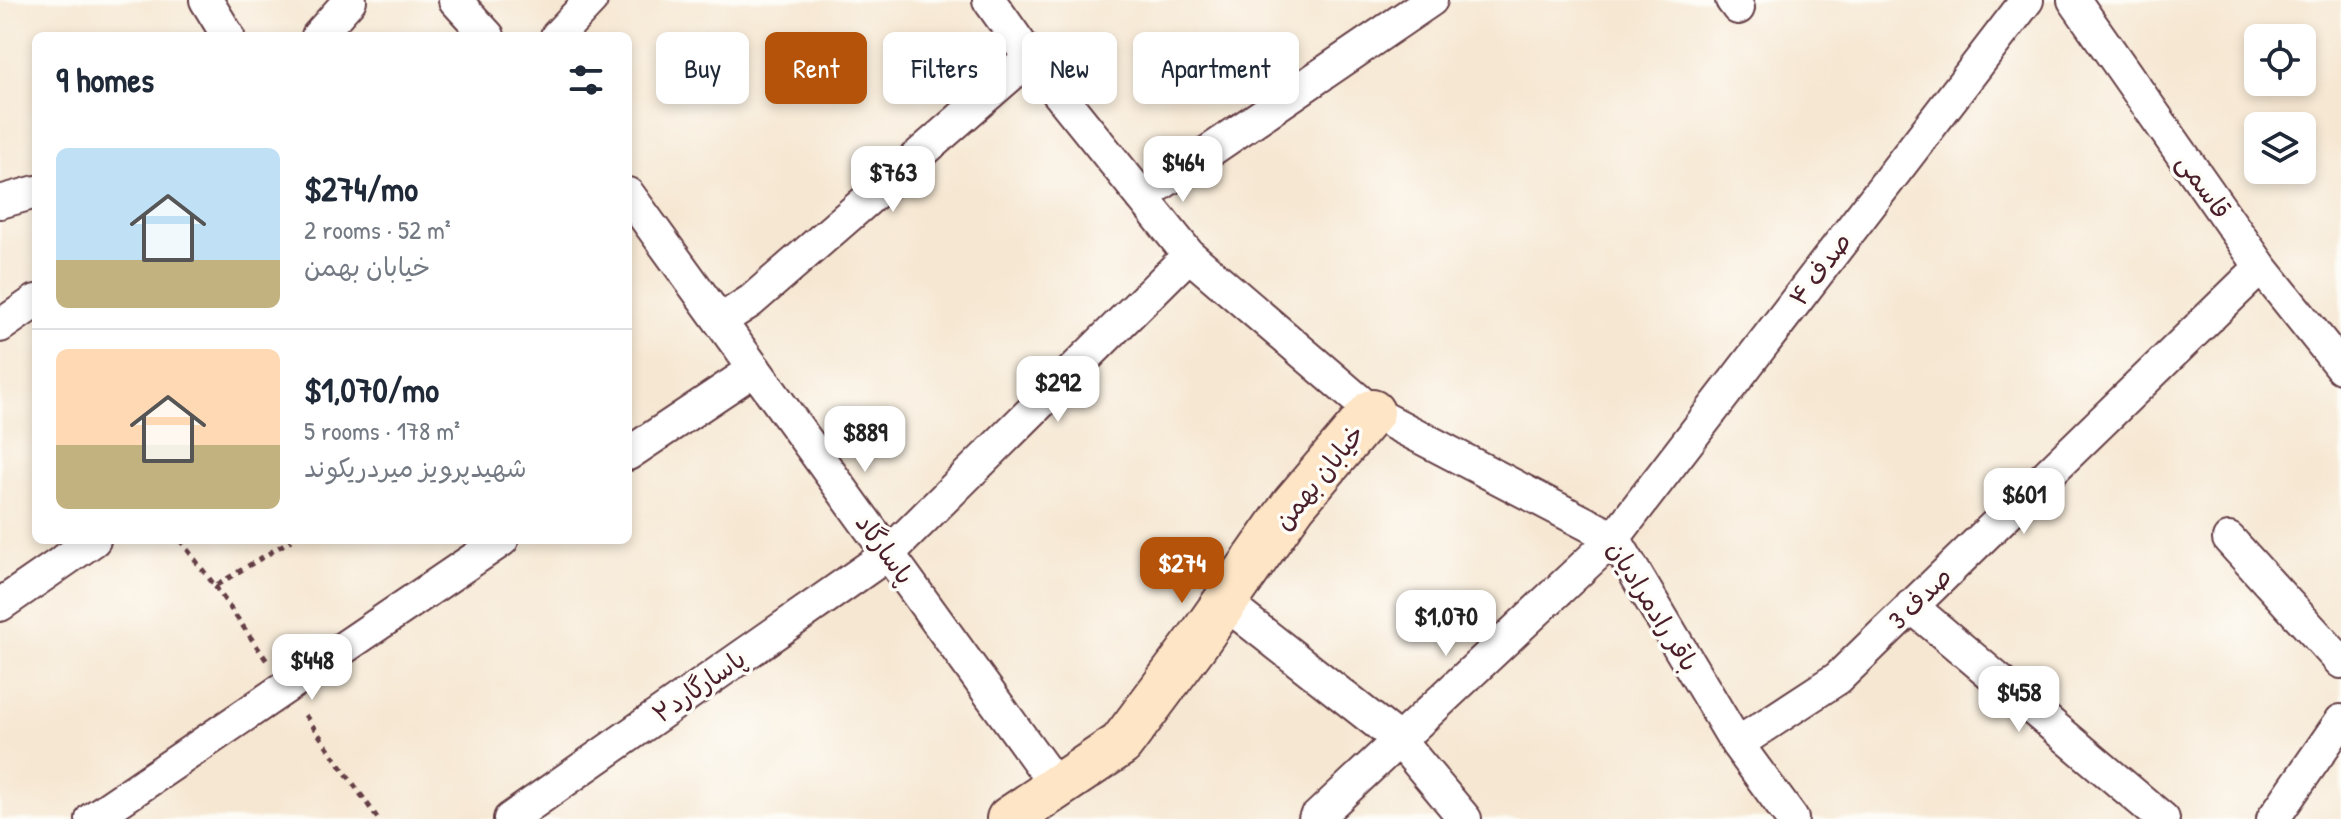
<!DOCTYPE html>
<meta charset="utf-8">
<style>
:root{--surface:#fff;--page:#f2f2f3;--text:#1f2937;--muted:#747a83;--line:#e0e1e3;--accent:#b45309}
body{margin:0;font-family:"Patrick Hand","Playpen Sans Arabic",sans-serif;background:var(--page);color:var(--text);height:100vh;display:flex;flex-direction:column;font-size:30px;white-space:nowrap}
*{box-sizing:border-box;margin:0}
p{font-size:26px;color:var(--muted)}
.icon{flex:none;width:44px;height:44px;fill:none;stroke:currentColor;stroke-width:2;stroke-linecap:round;stroke-linejoin:round}
.map{position:relative;flex:1;overflow:hidden}
.details{position:absolute;left:32px;top:32px;width:600px;height:512px;display:flex;flex-direction:column;background:var(--surface);border-radius:12px;box-shadow:0 4px 12px #0003}
.details>*{flex:none}
.guide{position:absolute;left:656px;top:32px;width:760px;height:72px;display:flex;gap:16px}
.fabs{position:absolute;left:2244px;top:24px;display:grid;gap:16px}
.fabs a{display:grid;place-items:center;width:72px;height:72px;border-radius:12px;background:var(--surface);box-shadow:0 4px 12px #0003;font-size:40px}
.price{position:absolute;translate:-50% -68px;padding:0 18px;border-radius:16px;background:#fff;color:#222;font-size:26px;line-height:52px;filter:drop-shadow(0 2px 4px #0008)}
.price::after{content:'';position:absolute;left:50%;top:48px;width:24px;height:18px;margin-left:-12px;background:inherit;clip-path:polygon(0 0,100% 0,50% 100%)}
.price.on{background:var(--accent);color:#fff}
ul{padding:0;list-style:none}
li{display:flex;align-items:center;gap:24px;height:200px;padding:0 24px}
li+li{border-top:2px solid var(--line)}
li span{display:grid;place-items:center;flex:none;width:224px;height:160px;border-radius:12px;color:#555}
li>.icon{margin-inline-start:auto}
span .icon{width:96px;height:96px;fill:#fffc;stroke-width:1}
li b{font-size:34px}
h2{display:flex;justify-content:space-between;align-items:center;height:96px;padding:0 24px;font-size:34px}
.chip{padding:0 28px;border-radius:12px;background:var(--surface);box-shadow:0 4px 12px #0003;font-size:28px;line-height:72px}
.chip.on{background:var(--accent);color:#fff}
.map>svg:first-child{display:block}
</style>
<div class="map">
<svg width="2341" height="819" viewBox="0 0 2341 819">
<rect width="100%" height="100%" fill="#fdfcf7"/>
<filter id="ink" filterUnits="userSpaceOnUse"><feTurbulence type="fractalNoise" baseFrequency=".0125" numOctaves="2"/><feDisplacementMap in="SourceGraphic" scale="16" xChannelSelector="R" yChannelSelector="G"/><feConvolveMatrix kernelMatrix="1 2 1 2 8 2 1 2 1" color-interpolation-filters="sRGB"/></filter>
<filter id="wash" filterUnits="userSpaceOnUse"><feTurbulence type="fractalNoise" baseFrequency=".006" numOctaves="4" result="noise"/><feDisplacementMap in="SourceGraphic" scale="32" xChannelSelector="R" yChannelSelector="G"/><feGaussianBlur stdDeviation="1.8" result="paint"/><feColorMatrix in="noise" values="0 0 0 0 0 0 0 0 0 0 0 0 0 0 0 0 0 1.4 0 .05"/><feComposite in="paint" operator="in"/></filter>
<g filter="url(#wash)">
<rect width="100%" height="100%" fill="#f6e7d2"/>
</g>
<g filter="url(#ink)">
<g fill="none" stroke-linecap="round" stroke-linejoin="round">
<g stroke="#643d44" stroke-width="36">
<path id="street" d="M 206,0 L 228,36
M 455,0 L 488,36
M 989,0 L 1030,58 L 1189,255 L 1372,412 L 1614,538 L 1737,744 L 1792,819
M 1732,0 L 1738,8
M 2074,0 L 2261,267 L 2341,367
M 318,36 L 350,0
M 557,36 L 591,0
M 628,194 L 1057,787
M 1142,197 L 1431,0
M 0,202 L 36,192
M 720,321 L 751,301 L 1030,58
M 0,326 L 36,301
M 628,454 L 755,369
M 2229,539 L 2341,662
M 1225,603 L 1399,740 L 1465,819
M 0,605 L 94,540
M 1911,606 L 2163,819
M 1737,744 L 1838,678 L 2261,267
M 92,819 L 502,540
M 510,819 L 888,554 L 1189,255
M 1315,819 L 1614,538 L 2027,0
M 2273,819 L 2341,721"/>
</g>
<g stroke="#643d44" stroke-width="48">
<path id="secondary" d="M 1009,819 L 1121,744 L 1197,642 L 1294,504 L 1372,412"/>
</g>
<path stroke="#643d44" stroke-width="5" stroke-dasharray="6 6" stroke-linecap="butt" d="M 180,540 L 215,586 L 291,540
M 215,586 L 267,661
M 305,715 L 378,819"/>
<use href="#street" stroke="#fff" stroke-width="32"/>
<use href="#secondary" stroke="#fde5c5" stroke-width="44"/>
</g>
</g>
<g text-anchor="middle" stroke-width="7" stroke-linejoin="round" paint-order="stroke">
<g font-size="26" fill="#4a1f2b" stroke="#fdfcf7">
<text transform="translate(2204 186) rotate(55)" y="9">قاسمی</text>
<text transform="translate(1820 269) rotate(-53)" y="9">صدف ۴</text>
<text transform="translate(1319 477) rotate(-51)" y="9">خیابان بهمن</text>
<text transform="translate(885 549) rotate(54)" y="9">پاسارگاد</text>
<text transform="translate(1920 598) rotate(-44)" y="9">صدف 3</text>
<text transform="translate(1653 606) rotate(58)" y="9">باقر رادمرادیان</text>
<text transform="translate(699 686) rotate(-35)" y="9">پاسارگارد۲</text>
</g>
</g>
</svg>
<div class="fabs">
<a><svg class="icon" aria-label="locate" viewBox="0 0 24 24"><circle cx="12" cy="12" r="6"/><path d="M12 2v4M12 18v4M2 12h4M18 12h4"/></svg></a>
<a><svg class="icon" aria-label="layers" viewBox="0 0 24 24"><path d="M12 4l9 5-9 5-9-5zM3 14l9 5 9-5"/></svg></a>
</div>
<b class="price" style="left:1183px;top:204px">$464</b>
<b class="price" style="left:893px;top:214px">$763</b>
<b class="price" style="left:1058px;top:424px">$292</b>
<b class="price" style="left:865px;top:474px">$889</b>
<b class="price" style="left:2024px;top:536px">$601</b>
<b class="price on" style="left:1182px;top:605px">$274</b>
<b class="price" style="left:1446px;top:658px">$1,070</b>
<b class="price" style="left:312px;top:702px">$448</b>
<b class="price" style="left:2019px;top:734px">$458</b>
<div class="guide">
<a class="chip">Buy</a>
<a class="chip on">Rent</a>
<a class="chip">Filters</a>
<a class="chip">New</a>
<a class="chip">Apartment</a>
</div>
<section class="details">
<h2>9 homes<svg class="icon" aria-label="filters" viewBox="0 0 24 24"><path d="M4 7h16M4 17h16"/><circle cx="9" cy="7" r="2"/><circle cx="15" cy="17" r="2"/></svg></h2>
<ul>
<li><span style="background:linear-gradient(#bfe0f5 70%,#c2b280 0)"><svg class="icon" aria-label="home" viewBox="0 0 24 24"><path d="M3 11l9-7 9 7M6 9v11h12V9"/></svg></span><div><b>$274/mo</b><p>2 rooms · 52 m²</p><p>خیابان بهمن</p></div></li>
<li><span style="background:linear-gradient(#ffd9b3 60%,#c2b280 0)"><svg class="icon" aria-label="home" viewBox="0 0 24 24"><path d="M3 11l9-7 9 7M6 9v11h12V9"/></svg></span><div><b>$1,070/mo</b><p>5 rooms · 178 m²</p><p>شهیدپرویز میردریکوند</p></div></li>
</ul>
</section>
</div>
